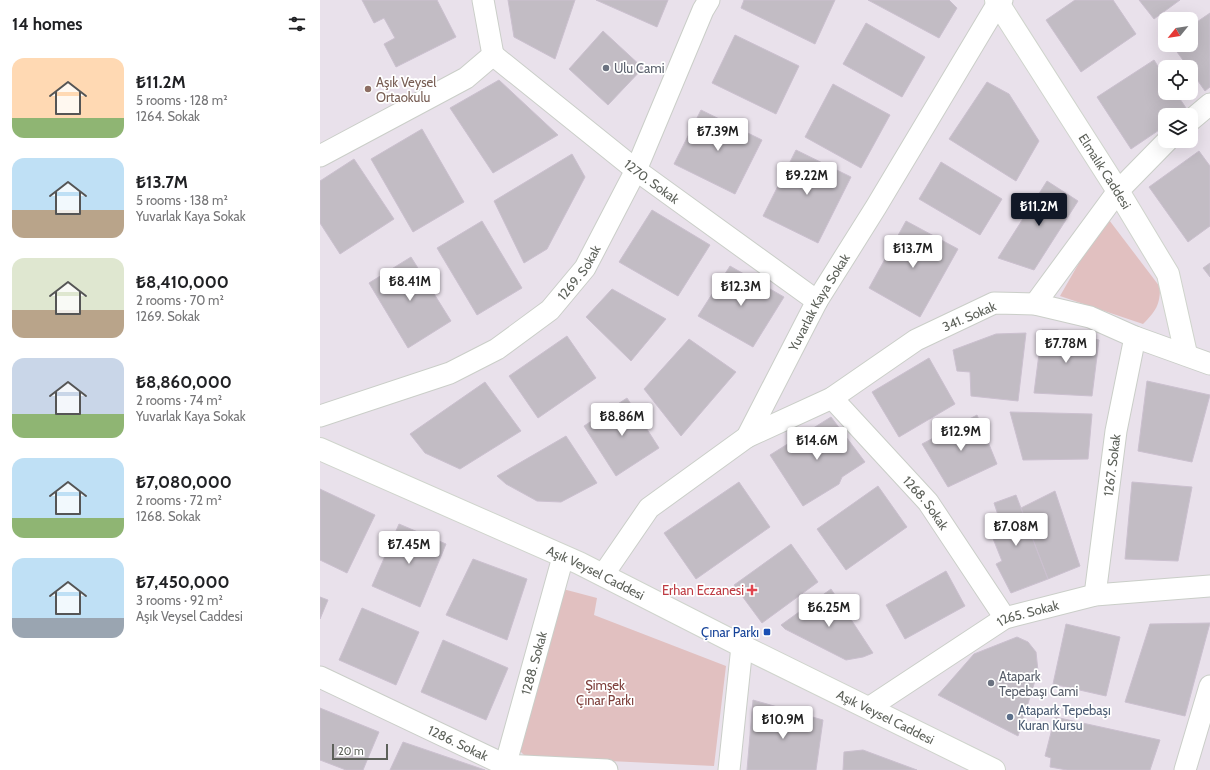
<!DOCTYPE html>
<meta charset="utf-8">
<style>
:root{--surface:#fff;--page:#f2f2f2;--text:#202124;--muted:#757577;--accent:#111827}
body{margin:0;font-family:Cabin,sans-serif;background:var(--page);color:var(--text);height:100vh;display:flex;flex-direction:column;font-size:15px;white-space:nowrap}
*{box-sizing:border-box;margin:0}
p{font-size:13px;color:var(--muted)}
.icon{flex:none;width:22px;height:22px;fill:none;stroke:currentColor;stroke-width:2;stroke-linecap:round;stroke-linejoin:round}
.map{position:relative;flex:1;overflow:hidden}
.panel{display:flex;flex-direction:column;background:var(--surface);width:320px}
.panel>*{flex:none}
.needle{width:26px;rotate:240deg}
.controls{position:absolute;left:838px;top:12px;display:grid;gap:8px}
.controls a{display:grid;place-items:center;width:40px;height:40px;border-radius:8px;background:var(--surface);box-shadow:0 4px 16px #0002;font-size:20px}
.scale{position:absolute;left:12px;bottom:10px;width:56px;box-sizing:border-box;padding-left:4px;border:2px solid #5d615a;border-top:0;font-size:11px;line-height:14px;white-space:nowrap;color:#5d615a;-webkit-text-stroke:3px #fff;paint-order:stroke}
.price{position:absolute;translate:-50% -34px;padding:0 9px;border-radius:4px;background:#fff;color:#222;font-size:13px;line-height:26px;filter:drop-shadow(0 1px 2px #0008)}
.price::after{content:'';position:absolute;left:50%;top:24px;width:12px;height:9px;margin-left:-6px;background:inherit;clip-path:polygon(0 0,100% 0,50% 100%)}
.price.current{background:var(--accent);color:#fff}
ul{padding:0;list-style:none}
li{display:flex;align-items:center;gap:12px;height:100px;padding:0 12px}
li span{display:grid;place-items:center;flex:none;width:112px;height:80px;border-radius:12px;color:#555}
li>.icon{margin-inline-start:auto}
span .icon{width:48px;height:48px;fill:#fffc;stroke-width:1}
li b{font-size:17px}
h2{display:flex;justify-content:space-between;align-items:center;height:48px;padding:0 12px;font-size:17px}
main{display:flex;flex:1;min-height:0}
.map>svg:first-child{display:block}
</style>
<main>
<section class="panel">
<h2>14 homes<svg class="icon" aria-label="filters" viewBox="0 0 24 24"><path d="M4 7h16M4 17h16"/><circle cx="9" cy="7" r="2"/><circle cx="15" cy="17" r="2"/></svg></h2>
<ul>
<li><span style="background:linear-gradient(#ffd9b3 75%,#8fb573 0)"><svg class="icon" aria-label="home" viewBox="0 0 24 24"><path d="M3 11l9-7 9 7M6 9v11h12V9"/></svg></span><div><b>₺11.2M</b><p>5 rooms · 128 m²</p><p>1264. Sokak</p></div></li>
<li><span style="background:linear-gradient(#bfe0f5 65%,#b9a48a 0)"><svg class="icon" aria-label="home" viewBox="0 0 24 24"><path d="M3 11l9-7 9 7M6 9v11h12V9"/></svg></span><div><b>₺13.7M</b><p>5 rooms · 138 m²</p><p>Yuvarlak Kaya Sokak</p></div></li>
<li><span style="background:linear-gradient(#dfe7d0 65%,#b9a48a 0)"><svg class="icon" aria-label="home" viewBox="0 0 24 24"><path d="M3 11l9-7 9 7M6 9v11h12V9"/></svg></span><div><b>₺8,410,000</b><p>2 rooms · 70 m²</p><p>1269. Sokak</p></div></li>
<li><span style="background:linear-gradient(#c9d6e8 70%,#8fb573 0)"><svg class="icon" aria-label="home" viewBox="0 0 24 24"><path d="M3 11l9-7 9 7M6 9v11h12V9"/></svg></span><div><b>₺8,860,000</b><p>2 rooms · 74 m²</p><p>Yuvarlak Kaya Sokak</p></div></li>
<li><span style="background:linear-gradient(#bfe0f5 75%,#8fb573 0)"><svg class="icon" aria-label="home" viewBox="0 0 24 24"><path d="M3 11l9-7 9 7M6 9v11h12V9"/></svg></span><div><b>₺7,080,000</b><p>2 rooms · 72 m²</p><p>1268. Sokak</p></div></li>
<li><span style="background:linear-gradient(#bfe0f5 75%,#9aa5b1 0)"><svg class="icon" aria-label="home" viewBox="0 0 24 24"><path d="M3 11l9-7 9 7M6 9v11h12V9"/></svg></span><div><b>₺7,450,000</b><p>3 rooms · 92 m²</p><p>Aşık Veysel Caddesi</p></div></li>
</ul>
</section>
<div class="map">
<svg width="890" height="770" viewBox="0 0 890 770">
<rect width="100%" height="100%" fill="#e9e1eb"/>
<path fill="#e1c0c0" d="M 786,216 L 840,287 C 840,305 836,311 823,324 L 740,296 Z
M 243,589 L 277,598 L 274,615 L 406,666 L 394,766 L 206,757 L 198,749 Z"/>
<path fill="#c2bcc4" stroke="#cbc0cf" d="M 42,0 L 117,0 L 136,37 L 76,67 L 64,44 L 75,38 L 64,18 L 54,23 Z
M 188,0 L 255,0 L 235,59 L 194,37 Z
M 276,0 L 348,0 L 337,27 Z
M 424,0 L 515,0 L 495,44 L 421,8 Z
M 548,0 L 629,0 L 637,8 L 619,38 Z
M 755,0 L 793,0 L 816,34 L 761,72 L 726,20 Z
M 819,0 L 860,0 L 834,19 Z
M 890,13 L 890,87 L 885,91 L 871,71 L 871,67 L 868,67 L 852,45 L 871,45 L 871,26 Z
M 546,23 L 605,57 L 582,97 L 523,64 Z
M 283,31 L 323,68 L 288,105 L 249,69 Z
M 415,35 L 479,66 L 456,114 L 392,83 Z
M 834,60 L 845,77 L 845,93 L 856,93 L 868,111 L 862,115 L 845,115 L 845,126 L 811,149 L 777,97 Z
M 179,80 L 238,135 L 173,173 L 130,108 Z
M 667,82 L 689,94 L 719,141 L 696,181 L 629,139 Z
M 513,84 L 570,115 L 541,168 L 485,137 Z
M 381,110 L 442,140 L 415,194 L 354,164 Z
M 102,129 L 144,202 L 93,232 L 51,159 Z
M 476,150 L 531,177 L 498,243 L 443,216 Z
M 879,151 L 890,166 L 890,226 L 868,242 L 829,187 Z
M 252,154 L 265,177 L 227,249 L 204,263 L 174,201 Z
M 34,159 L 74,219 L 20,254 L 0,223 L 0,181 Z
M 621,162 L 682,199 L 660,235 L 599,199 Z
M 727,181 L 758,201 L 714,270 L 678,258 Z
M 332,210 L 390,245 L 358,296 L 299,262 Z
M 162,221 L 202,288 L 157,315 L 117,248 Z
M 586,221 L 638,249 L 600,317 L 549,288 Z
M 91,257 L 131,321 L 88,348 L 49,283 Z
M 890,263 L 890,277 L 883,268 Z
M 410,266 L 464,297 L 433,347 L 378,316 Z
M 292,289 L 346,319 L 311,361 L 266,317 Z
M 722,330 L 737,330 L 779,340 L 772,396 L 714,393 Z
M 706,333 L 698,401 L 651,396 L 650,372 L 637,371 L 633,350 L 676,334 Z
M 247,336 L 276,378 L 218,418 L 189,376 Z
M 369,339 L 416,372 L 361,436 L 324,389 Z
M 609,358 L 635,404 L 579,437 L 552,392 Z
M 827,381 L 890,395 L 872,462 L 818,451 Z
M 165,382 L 201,431 L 140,469 L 105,453 L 90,434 Z
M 307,398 L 339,448 L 296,476 L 264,426 Z
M 690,412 L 772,414 L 768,459 L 703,460 Z
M 657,415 L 677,464 L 628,487 L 602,444 Z
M 511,417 L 545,462 L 522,477 L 519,484 L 483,506 L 450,455 Z
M 246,436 L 277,483 L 241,502 L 217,501 L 186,484 L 177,476 Z
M 419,482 L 450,527 L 376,579 L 344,533 Z
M 812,482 L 872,487 L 858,561 L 805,559 Z
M 558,486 L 587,527 L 526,570 L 497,529 Z
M 0,489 L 55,515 L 27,573 L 0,560 Z
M 735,491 L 760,566 L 728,579 L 701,508 Z
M 696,495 L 728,579 L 691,593 L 676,564 L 682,561 L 670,531 L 678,515 L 674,503 Z
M 79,524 L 126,544 L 100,607 L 52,586 Z
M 471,544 L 498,582 L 442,623 L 414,585 Z
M 153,559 L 207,579 L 187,640 L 126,615 Z
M 626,571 L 645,606 L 585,639 L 566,605 Z
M 511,589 L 553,653 L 543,657 L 526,660 L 465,629 L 461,625 Z
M 0,597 L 8,600 L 0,619 Z
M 42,608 L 99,632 L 76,685 L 19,660 Z
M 890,623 L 865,716 L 805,702 L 830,624 Z
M 746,624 L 800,637 L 786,696 L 733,684 Z
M 697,637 L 708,642 L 716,652 L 718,671 L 698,736 L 618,695 L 654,654 Z
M 123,640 L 188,668 L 166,720 L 101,692 Z
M 433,700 L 503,720 L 496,770 L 427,770 Z
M 0,708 L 59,732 L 43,770 L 26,770 L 0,760 Z
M 735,717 L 840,740 L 830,770 L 747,770 L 730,767 L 731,758 L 725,756 Z
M 83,742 L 165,770 L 70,770 Z
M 543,750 L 597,770 L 523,770 L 524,752 Z"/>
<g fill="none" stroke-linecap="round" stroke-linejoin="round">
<g stroke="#cacec8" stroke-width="23">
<g id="street">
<path id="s1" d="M 173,55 L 316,170 L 497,301"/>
<path d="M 871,120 L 890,104"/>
<path d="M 0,156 L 146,78 L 173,55 L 163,0"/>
<path d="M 715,304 L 798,191 L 847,141"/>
<path id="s2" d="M 512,398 L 608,502 L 685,618"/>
<path id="s3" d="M 0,416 L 130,373 L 177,349 L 230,310 L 265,268 L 316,170 L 383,10 L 389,0"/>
<path d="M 427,437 L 512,398 L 596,340 L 674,303 L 715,304 L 770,317 L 815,337 L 890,364"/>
<path id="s4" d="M 283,575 L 329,508 L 427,437 L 497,301 L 556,207 L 678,3 L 682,0"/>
<path id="s5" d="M 775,595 L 796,431 L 815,337"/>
<path id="s6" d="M 0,677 L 185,765 L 287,770"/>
<path id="s7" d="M 550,707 L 685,618 L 775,595 L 890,586"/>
<path id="s8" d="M 184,770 L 243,557"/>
<path d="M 409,770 L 422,646"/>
<path d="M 865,770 L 890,686"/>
</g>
</g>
<g stroke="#cfd4cc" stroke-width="24">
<g id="secondary">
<path id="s9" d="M 676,0 L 798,191 L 848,274 L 866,354"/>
<path id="s10" d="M 0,449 L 259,563 L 422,646 L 674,770"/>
</g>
</g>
<use href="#street" stroke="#fff" stroke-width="21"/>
<use href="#secondary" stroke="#fff" stroke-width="22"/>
</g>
<g fill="#6b7280" stroke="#fff" stroke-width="1.5">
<circle cx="286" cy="68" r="4"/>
<circle cx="671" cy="683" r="4"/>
</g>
<circle fill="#8d6e63" stroke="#fff" stroke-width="1.5" cx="48" cy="89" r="4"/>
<path fill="#e0444e" stroke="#fff" stroke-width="1.5" d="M430 584h4v4h4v4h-4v4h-4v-4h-4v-4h4z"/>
<rect fill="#1a4fb4" stroke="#fff" stroke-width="1.5" x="443" y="628" width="8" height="8" rx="2"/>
<circle fill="#5c6f8a" stroke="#fff" stroke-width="1.5" cx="690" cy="717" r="4"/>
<g text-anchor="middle" stroke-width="3.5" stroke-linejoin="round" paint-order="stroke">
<g font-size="13" fill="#5b616d" stroke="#fff" text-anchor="start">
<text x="294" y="73">Ulu Cami</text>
<text x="679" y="681">Atapark<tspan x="679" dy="15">Tepebaşı Cami</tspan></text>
</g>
<g font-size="13" fill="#785e54" stroke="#fff" text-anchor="start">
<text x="56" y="87">Aşık Veysel<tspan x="56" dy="15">Ortaokulu</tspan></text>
</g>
<g font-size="13" fill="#5d615a" stroke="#fff">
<text dy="5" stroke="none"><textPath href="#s9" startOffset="203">Elmalık Caddesi</textPath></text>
<text dy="5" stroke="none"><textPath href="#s1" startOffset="203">1270. Sokak</textPath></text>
<text dy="5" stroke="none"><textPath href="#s3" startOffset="303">1269. Sokak</textPath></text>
<text dy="5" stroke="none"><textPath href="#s4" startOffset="355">Yuvarlak Kaya Sokak</textPath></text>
<text transform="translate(649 316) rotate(-23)" y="5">341. Sokak</text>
<text dy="5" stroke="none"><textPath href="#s5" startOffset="131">1267. Sokak</textPath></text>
<text dy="5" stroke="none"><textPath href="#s2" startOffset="141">1268. Sokak</textPath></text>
<text dy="5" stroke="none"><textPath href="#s10" startOffset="302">Aşık Veysel Caddesi</textPath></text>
<text dy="5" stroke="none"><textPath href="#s7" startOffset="185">1265. Sokak</textPath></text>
<text dy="5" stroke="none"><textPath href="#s8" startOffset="111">1288. Sokak</textPath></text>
<text dy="5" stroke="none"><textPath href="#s10" startOffset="626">Aşık Veysel Caddesi</textPath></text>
<text dy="5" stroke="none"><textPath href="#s6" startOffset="153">1286. Sokak</textPath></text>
</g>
<g font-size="13" fill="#be3a42" stroke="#fff" text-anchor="end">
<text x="424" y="595">Erhan Eczanesi</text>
</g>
<g font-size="13" fill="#164399" stroke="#fff" text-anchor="end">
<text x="439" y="637">Çınar Parkı</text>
</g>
<g font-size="13" fill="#7e403c" stroke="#fff">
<text x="285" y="690">Şimşek<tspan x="285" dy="15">Çınar Parkı</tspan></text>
</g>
<g font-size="13" fill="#4e5e75" stroke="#fff" text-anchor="start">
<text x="698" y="715">Atapark Tepebaşı<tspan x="698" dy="15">Kuran Kursu</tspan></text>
</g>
</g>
</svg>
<div class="controls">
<a><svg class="needle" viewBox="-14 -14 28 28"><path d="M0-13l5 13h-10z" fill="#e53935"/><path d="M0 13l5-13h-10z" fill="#757577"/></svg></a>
<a><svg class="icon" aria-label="locate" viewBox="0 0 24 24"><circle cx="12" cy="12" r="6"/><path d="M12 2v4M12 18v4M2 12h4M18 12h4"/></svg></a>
<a><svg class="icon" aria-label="layers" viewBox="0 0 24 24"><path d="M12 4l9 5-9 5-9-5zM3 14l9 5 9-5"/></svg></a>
</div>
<div class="scale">20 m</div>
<b class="price" style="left:398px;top:152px">₺7.39M</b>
<b class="price" style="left:487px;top:196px">₺9.22M</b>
<b class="price current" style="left:719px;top:227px">₺11.2M</b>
<b class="price" style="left:593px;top:269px">₺13.7M</b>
<b class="price" style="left:90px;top:302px">₺8.41M</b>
<b class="price" style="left:421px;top:307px">₺12.3M</b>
<b class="price" style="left:746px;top:364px">₺7.78M</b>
<b class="price" style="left:302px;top:437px">₺8.86M</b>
<b class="price" style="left:641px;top:452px">₺12.9M</b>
<b class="price" style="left:497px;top:461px">₺14.6M</b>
<b class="price" style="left:696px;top:547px">₺7.08M</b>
<b class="price" style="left:89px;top:565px">₺7.45M</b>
<b class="price" style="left:509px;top:628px">₺6.25M</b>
<b class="price" style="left:463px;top:740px">₺10.9M</b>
</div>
</main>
